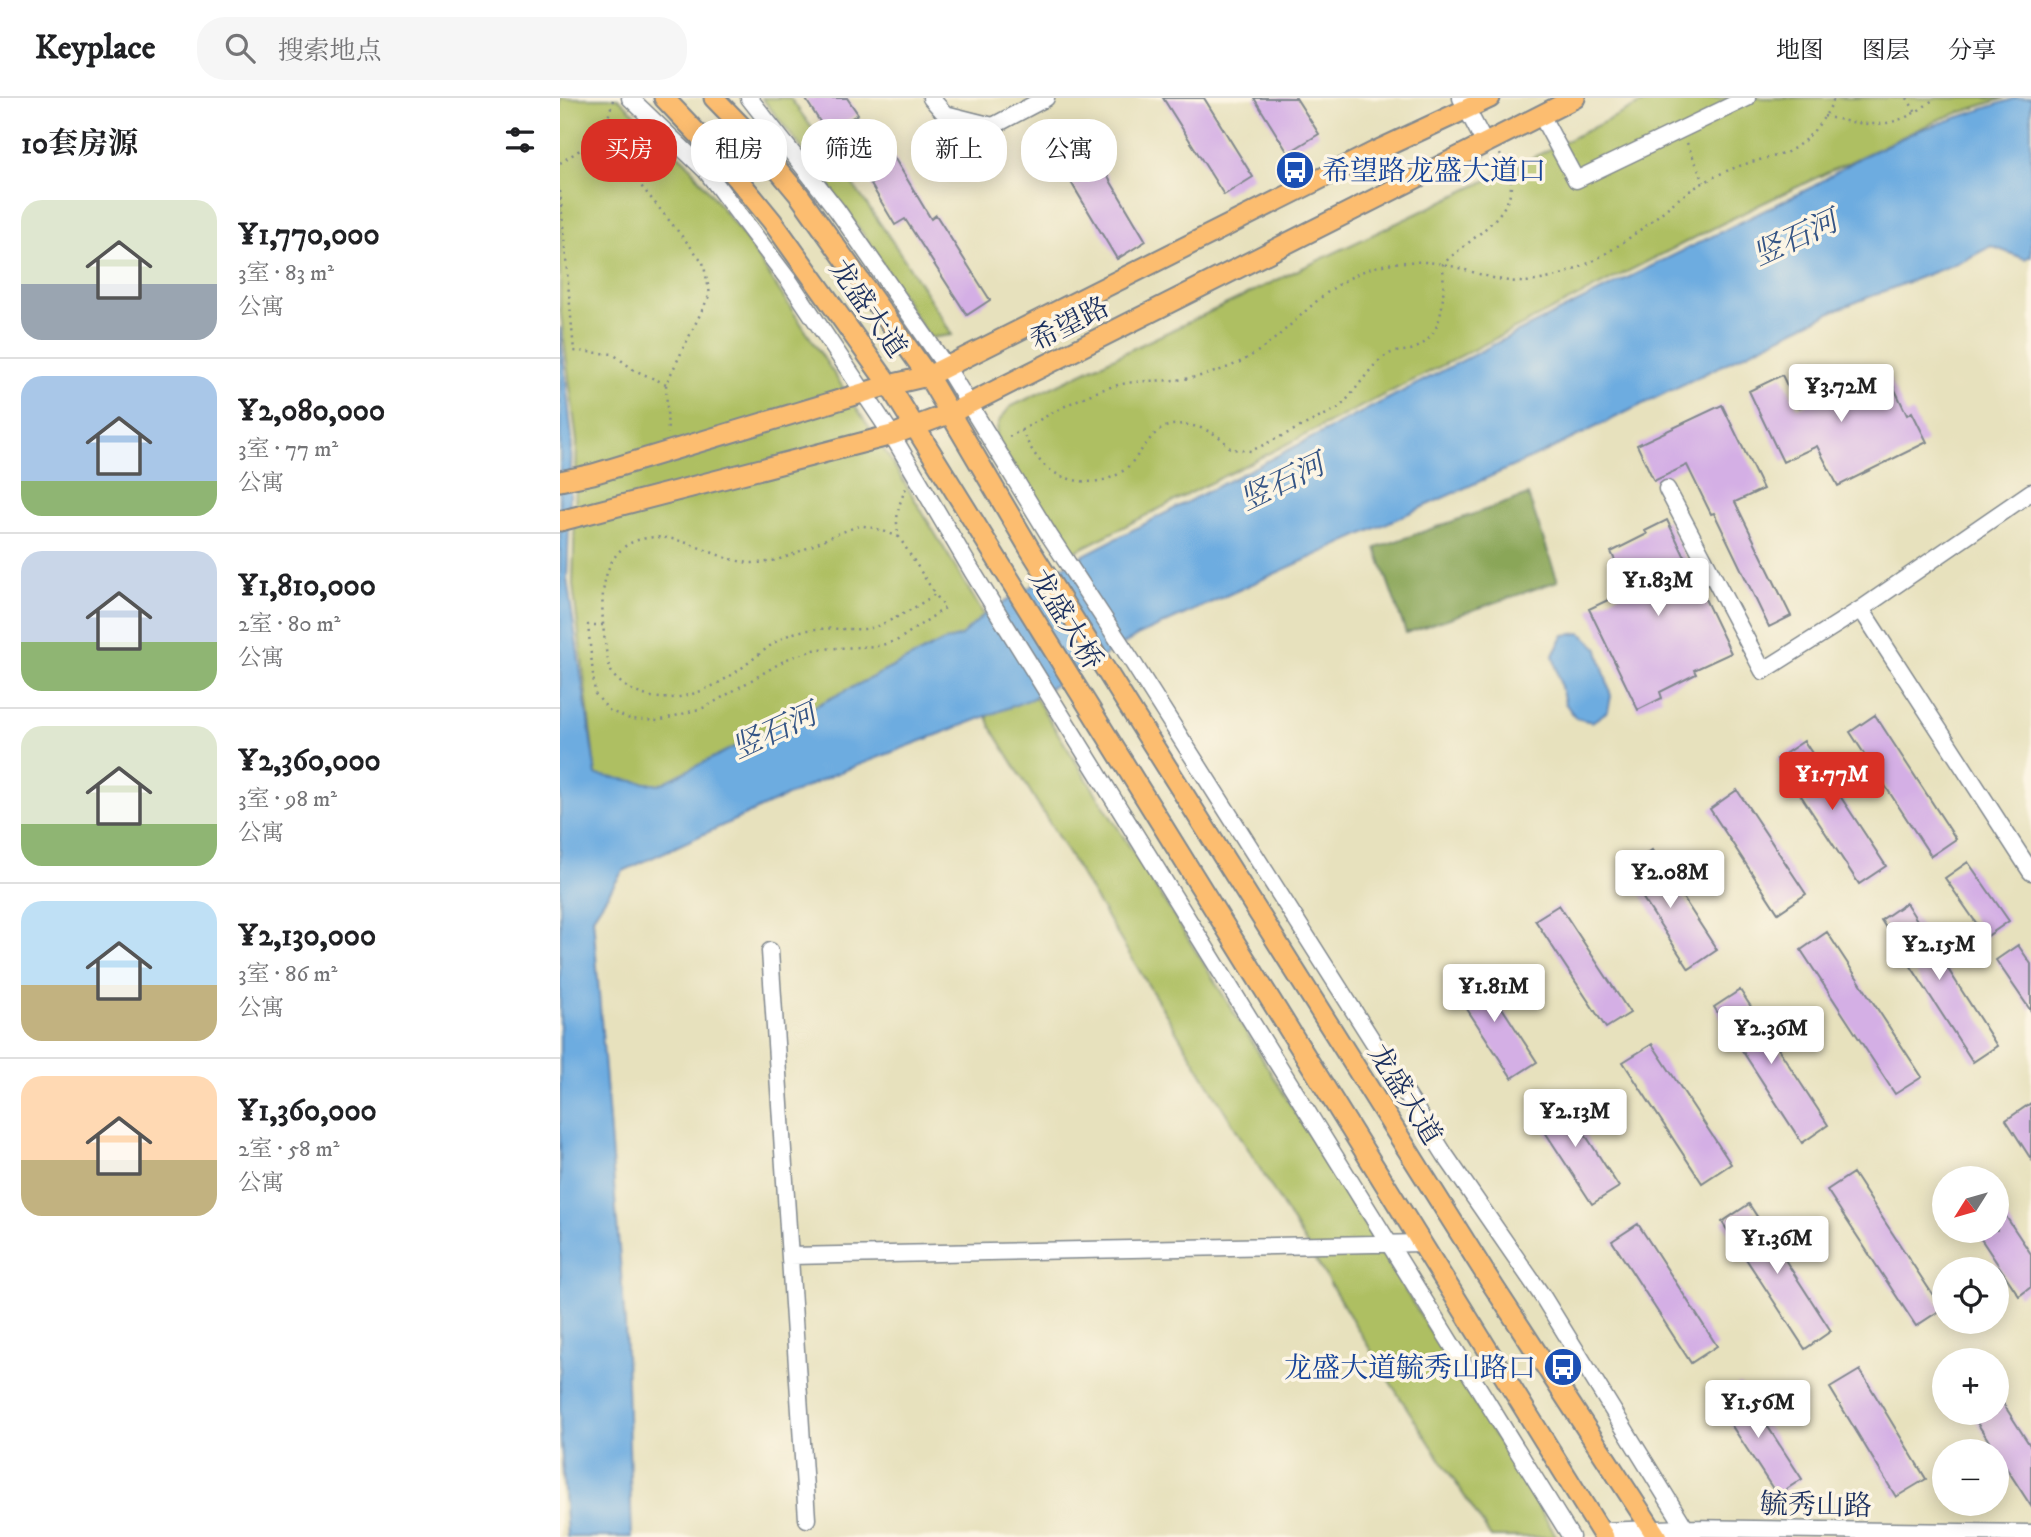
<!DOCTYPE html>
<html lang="zh">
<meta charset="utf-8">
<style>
:root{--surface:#fff;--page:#f6f6f6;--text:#202124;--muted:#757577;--line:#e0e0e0;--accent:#d93025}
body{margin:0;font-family:"IM FELL DW Pica","Noto Serif SC",serif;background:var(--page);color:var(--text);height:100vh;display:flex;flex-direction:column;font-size:26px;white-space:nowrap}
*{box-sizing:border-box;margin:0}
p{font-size:23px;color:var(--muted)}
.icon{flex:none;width:38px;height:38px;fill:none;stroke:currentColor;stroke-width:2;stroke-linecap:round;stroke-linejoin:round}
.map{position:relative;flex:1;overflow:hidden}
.sheet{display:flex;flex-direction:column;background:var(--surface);width:560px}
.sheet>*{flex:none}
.hud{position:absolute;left:21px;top:21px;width:665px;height:63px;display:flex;gap:14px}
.needle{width:46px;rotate:233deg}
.buttons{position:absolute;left:1372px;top:1068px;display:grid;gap:14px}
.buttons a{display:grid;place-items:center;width:77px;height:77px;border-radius:50%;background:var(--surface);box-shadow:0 4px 18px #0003;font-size:35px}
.price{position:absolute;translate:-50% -60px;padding:0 16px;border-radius:7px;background:#fff;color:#222;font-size:23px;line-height:46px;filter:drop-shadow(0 2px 4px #0008)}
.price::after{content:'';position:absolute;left:50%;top:42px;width:21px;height:16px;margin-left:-10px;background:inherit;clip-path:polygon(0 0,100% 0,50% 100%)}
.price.on{background:var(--accent);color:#fff}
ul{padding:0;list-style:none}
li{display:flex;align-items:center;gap:21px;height:175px;padding:0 21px}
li+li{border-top:2px solid var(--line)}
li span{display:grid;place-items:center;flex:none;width:196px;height:140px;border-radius:21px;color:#555}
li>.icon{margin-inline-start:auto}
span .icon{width:84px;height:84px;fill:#fffc;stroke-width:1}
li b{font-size:30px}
h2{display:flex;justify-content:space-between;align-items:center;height:84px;padding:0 21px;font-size:30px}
.chip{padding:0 24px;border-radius:28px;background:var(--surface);box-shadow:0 4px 18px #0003;font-size:24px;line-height:63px}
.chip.on{background:var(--accent);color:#fff}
header{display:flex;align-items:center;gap:42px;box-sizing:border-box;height:98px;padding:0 35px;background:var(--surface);border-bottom:2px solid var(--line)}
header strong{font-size:33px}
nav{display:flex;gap:38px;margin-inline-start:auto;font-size:24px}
.search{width:490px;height:63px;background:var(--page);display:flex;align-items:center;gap:18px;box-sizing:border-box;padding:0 24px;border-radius:28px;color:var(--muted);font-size:26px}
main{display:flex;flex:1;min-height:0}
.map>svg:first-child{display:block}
</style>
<header>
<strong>Keyplace</strong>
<div class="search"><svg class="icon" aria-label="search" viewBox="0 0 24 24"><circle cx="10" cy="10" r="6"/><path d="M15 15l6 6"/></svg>搜索地点</div>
<nav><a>地图</a><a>图层</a><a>分享</a></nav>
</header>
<main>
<section class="sheet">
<h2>10套房源<svg class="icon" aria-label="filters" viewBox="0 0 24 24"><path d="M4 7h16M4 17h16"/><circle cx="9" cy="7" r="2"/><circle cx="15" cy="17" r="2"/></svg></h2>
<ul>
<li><span style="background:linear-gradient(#dfe7d0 60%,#9aa5b1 0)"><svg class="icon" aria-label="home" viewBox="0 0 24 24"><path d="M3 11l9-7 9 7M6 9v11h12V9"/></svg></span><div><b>¥1,770,000</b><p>3室 · 83 m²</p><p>公寓</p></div></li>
<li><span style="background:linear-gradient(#a9c7e8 75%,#8fb573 0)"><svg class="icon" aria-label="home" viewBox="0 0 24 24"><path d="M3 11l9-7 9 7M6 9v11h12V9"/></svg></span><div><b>¥2,080,000</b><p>3室 · 77 m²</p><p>公寓</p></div></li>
<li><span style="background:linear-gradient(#c9d6e8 65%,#8fb573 0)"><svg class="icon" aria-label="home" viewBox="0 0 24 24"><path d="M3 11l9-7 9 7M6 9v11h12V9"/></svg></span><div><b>¥1,810,000</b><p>2室 · 80 m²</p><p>公寓</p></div></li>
<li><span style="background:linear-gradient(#dfe7d0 70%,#8fb573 0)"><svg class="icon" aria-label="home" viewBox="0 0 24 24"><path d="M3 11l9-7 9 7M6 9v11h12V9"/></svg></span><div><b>¥2,360,000</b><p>3室 · 98 m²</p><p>公寓</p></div></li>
<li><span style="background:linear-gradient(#bfe0f5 60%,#c2b280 0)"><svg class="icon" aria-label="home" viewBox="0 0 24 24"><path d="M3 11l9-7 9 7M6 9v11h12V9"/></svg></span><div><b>¥2,130,000</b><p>3室 · 86 m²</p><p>公寓</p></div></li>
<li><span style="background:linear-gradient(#ffd9b3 60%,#c2b280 0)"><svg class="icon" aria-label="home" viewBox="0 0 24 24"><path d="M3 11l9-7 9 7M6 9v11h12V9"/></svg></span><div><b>¥1,360,000</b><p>2室 · 58 m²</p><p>公寓</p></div></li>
</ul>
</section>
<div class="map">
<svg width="1471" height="1439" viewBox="0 0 1471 1439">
<rect width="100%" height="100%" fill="#fcf5e5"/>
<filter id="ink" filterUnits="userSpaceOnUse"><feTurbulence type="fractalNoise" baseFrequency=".0143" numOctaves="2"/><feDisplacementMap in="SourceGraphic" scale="14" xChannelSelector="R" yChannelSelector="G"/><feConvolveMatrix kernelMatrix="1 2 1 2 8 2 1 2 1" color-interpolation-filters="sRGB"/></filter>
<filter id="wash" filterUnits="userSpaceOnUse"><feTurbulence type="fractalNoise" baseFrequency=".00686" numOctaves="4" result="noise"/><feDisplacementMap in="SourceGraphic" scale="28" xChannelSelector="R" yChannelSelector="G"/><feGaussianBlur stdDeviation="1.57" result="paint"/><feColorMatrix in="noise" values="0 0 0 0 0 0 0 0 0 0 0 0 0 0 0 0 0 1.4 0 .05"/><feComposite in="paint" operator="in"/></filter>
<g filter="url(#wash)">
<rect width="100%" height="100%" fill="#e7e1bd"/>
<path fill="#aebf62" stroke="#647760" stroke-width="2" d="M 0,0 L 58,0 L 127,65 L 184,139 L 334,367 L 424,517 L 401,538 L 382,544 L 99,687 L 36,678 L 13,487 L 17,344 L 0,209 Z
M 202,0 L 230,0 C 287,77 343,155 392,237 L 369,240 L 308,143 L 246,56 Z
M 1092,0 L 1444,0 L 1380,21 L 1199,107 L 508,457 L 435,339 L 439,323 L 450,309 L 938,77 Z
M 475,599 L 644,866 L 997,1439 L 931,1439 L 830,1284 L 431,629 L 427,618 Z"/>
<path fill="#8aa658" stroke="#526a5b" stroke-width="2" d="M 968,397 L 998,483 L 846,535 L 816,450 Z"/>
<path fill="#6dace0" stroke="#446e9f" stroke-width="2" d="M 1456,0 L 1471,0 L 1471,158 L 1465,161 L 1431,148 L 1405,162 L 1273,213 L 989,352 L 579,537 L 471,601 L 275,676 L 63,773 L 33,819 L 65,1226 L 72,1439 L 7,1439 L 0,1329 L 0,229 L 12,341 L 7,481 L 36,677 L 99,687 L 382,544 L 401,538 L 424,517 L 516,461 L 964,231 L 1252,89 L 1301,59 L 1357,33 Z
M 1021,535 L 1037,549 L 1051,598 L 1048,613 L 1032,624 L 1016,620 L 1005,605 L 993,557 L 1004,537 Z"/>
<g id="blocks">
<path fill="#d4afe5" d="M 245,0 L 287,0 L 298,16 L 267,35 Z
M 603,0 L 644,0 L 693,79 L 664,97 Z
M 694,0 L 736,0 L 759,36 L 728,55 Z
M 523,37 L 586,143 L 557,161 L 493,54 Z
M 323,41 L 371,121 L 376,117 L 430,202 L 407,217 L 345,121 L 335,127 L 294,58 Z
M 1324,269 L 1347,317 L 1352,314 L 1367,344 L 1278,388 L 1257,348 L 1223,364 L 1189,293 L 1222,277 L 1238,310 Z
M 1162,307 L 1203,391 L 1175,404 L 1231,518 L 1209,529 L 1154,415 L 1151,416 L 1127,367 L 1094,383 L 1077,347 Z
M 1107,422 L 1171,555 L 1134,572 L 1136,576 L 1100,594 L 1102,600 L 1078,612 L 1029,511 L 1069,492 L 1051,454 L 1087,436 L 1085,433 Z
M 1315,617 L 1396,741 L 1371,758 L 1290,634 Z
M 1244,643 L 1326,768 L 1299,786 L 1217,661 Z
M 1177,692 L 1246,796 L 1218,815 L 1150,711 Z
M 1092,752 L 1157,852 L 1129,871 L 1064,771 Z
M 1408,764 L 1449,823 L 1426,839 L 1385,780 Z
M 1346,805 L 1437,948 L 1413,964 L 1321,822 Z
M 999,807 L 1070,915 L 1046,930 L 975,822 Z
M 1267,834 L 1362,979 L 1335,996 L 1241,852 Z
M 1458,847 L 1471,866 L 1471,913 L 1436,862 Z
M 917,871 L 977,964 L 952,980 L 892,888 Z
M 1180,892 L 1268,1027 L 1242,1045 L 1154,909 Z
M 1092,946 L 1171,1066 L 1142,1085 L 1063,964 Z
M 999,996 L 1059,1089 L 1032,1106 L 972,1014 Z
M 1471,1005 L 1471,1061 L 1446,1022 Z
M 1293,1075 L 1382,1211 L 1356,1228 L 1267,1092 Z
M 1437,1105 L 1471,1156 L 1471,1189 L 1459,1198 L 1415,1132 L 1437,1132 Z
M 1189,1106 L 1271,1233 L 1245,1251 L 1162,1124 Z
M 1078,1126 L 1157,1248 L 1131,1265 L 1052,1143 Z
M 1300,1272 L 1366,1381 L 1336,1399 L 1270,1290 Z
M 1180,1286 L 1242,1381 L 1217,1397 L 1155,1302 Z
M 1437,1296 L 1471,1349 L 1471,1408 L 1410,1314 L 1437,1314 Z"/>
</g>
</g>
<g filter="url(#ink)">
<use href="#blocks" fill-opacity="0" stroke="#81888e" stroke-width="2"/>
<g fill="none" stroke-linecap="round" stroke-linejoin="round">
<g stroke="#81888e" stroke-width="19">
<path id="minor" d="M 70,0 L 146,73 L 230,184 L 332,337 L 412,473 L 1011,1439
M 189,0 L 277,112 L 387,270 L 489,437 L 570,560 L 885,1057 L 983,1199 L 1131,1439
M 371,0 L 385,16 L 433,28 L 486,0
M 901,0 L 924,44
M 981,17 L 1016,82 L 1187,0
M 1107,391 L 1203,573 L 1301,511 L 1471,394
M 1301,511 L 1471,774
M 210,853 L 247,1421
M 230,1158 L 863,1145
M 1040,1433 L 1126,1430 L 1471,1435"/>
</g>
<g stroke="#81888e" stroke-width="23">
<path id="major" d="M 104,0 L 158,57 L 212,123 L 329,287 L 1044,1439
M 154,0 L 185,32 L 239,97 L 368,278 L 471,453 L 930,1183 L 1097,1439
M 0,383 L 33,376 L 329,287 L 368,278 L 816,53 L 930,0
M 0,423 L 332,337 L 391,315 L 1015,0"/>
</g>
<path stroke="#81888e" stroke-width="2.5" stroke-dasharray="2 5" stroke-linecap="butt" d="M 1347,0 L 1356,15
M 53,2 L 46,27 L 48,39 L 82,89 L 143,164 L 150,196 L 106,286 L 108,336
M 1264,18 C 1311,30 1337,32 1375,0
M 1127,45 L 1144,84
M 0,65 L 47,34
M 0,93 L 14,253 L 53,256 L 74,272 L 106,286
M 461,332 C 468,345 474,358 485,368 C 506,386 542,390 564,372 C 578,361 586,341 600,332 C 615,321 641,328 656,337 C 662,340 667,347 671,351 L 691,353 L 777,311 C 795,297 810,265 829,256 C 837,252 848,254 856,250 C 886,236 884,194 883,166 C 904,145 951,120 951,87 C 952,78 943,65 940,56
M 449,339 C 484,320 519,297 558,287 C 577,282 597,283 616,282 C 638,280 662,273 682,263 C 730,238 755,191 809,171 C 831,163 859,162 882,166 C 914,172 942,188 975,183 C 1019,177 1062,147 1095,120 C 1112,106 1128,92 1147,83 C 1162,74 1178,68 1195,63 C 1206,60 1221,58 1231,52 C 1249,42 1267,19 1274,0
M 339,439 C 328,435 315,429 303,428 C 298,428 293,430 288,432 C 256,442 229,465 194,465 C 157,464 123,434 87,440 C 37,447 40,507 45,544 C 46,553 48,567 52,575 C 55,581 66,589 72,592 C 111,613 157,590 188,565 C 204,553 217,540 237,534 C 260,528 282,532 305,531 C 321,530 362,506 375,496 L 339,439 C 334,422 339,405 346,390
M 43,527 L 28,527 L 35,596 L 50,613 L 70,621 L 98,623 L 146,609 L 227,561 L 257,551 L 319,548 L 338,542 L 385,510 L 375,496"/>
<use href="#minor" stroke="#fff" stroke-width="16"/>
<use href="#major" stroke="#fcbd6f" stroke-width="19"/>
</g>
</g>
<defs>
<g id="bus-disc" transform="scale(2.0125)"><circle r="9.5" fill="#1a4fb4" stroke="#fcf5e5"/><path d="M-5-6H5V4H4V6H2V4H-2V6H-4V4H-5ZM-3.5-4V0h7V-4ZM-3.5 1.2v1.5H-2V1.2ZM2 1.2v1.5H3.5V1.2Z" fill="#fff"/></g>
</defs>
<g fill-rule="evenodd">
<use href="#bus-disc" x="735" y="72"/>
<use href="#bus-disc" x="1003" y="1269"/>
</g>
<g text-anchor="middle" stroke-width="7" stroke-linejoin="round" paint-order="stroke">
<g font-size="28" fill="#164399" stroke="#fcf5e5" text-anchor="start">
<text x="762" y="82">希望路龙盛大道口</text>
<text x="976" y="1279" text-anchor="end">龙盛大道毓秀山路口</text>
</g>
<g font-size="28" fill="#1b2f5e" stroke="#fcf5e5">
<text transform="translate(309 210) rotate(55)" y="10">龙盛大道</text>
<text transform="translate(509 225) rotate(-27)" y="10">希望路</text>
<text transform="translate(507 521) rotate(58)" y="10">龙盛大桥</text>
<text transform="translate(846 996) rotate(58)" y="10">龙盛大道</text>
<text transform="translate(1256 1406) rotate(1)" y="10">毓秀山路</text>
</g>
<g font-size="30" font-style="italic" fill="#345485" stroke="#fcf5e5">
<text transform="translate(1235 140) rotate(-25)" y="10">竖石河</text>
<text transform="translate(722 384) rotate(-26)" y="10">竖石河</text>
<text transform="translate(214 633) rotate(-25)" y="10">竖石河</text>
</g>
</g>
</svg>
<div class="buttons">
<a><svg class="needle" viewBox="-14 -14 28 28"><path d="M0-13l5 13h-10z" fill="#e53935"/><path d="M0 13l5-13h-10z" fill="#757577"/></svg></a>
<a><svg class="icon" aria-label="locate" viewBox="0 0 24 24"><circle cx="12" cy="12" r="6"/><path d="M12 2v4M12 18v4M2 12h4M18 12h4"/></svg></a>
<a>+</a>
<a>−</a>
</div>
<b class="price" style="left:1281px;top:326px">¥3.72M</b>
<b class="price" style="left:1098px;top:520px">¥1.83M</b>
<b class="price on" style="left:1272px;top:714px">¥1.77M</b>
<b class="price" style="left:1110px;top:812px">¥2.08M</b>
<b class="price" style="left:1379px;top:884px">¥2.15M</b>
<b class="price" style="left:934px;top:926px">¥1.81M</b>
<b class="price" style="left:1211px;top:968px">¥2.36M</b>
<b class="price" style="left:1015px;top:1051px">¥2.13M</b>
<b class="price" style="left:1217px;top:1178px">¥1.36M</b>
<b class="price" style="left:1198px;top:1342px">¥1.56M</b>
<div class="hud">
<a class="chip on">买房</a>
<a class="chip">租房</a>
<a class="chip">筛选</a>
<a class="chip">新上</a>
<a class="chip">公寓</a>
</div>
</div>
</main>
